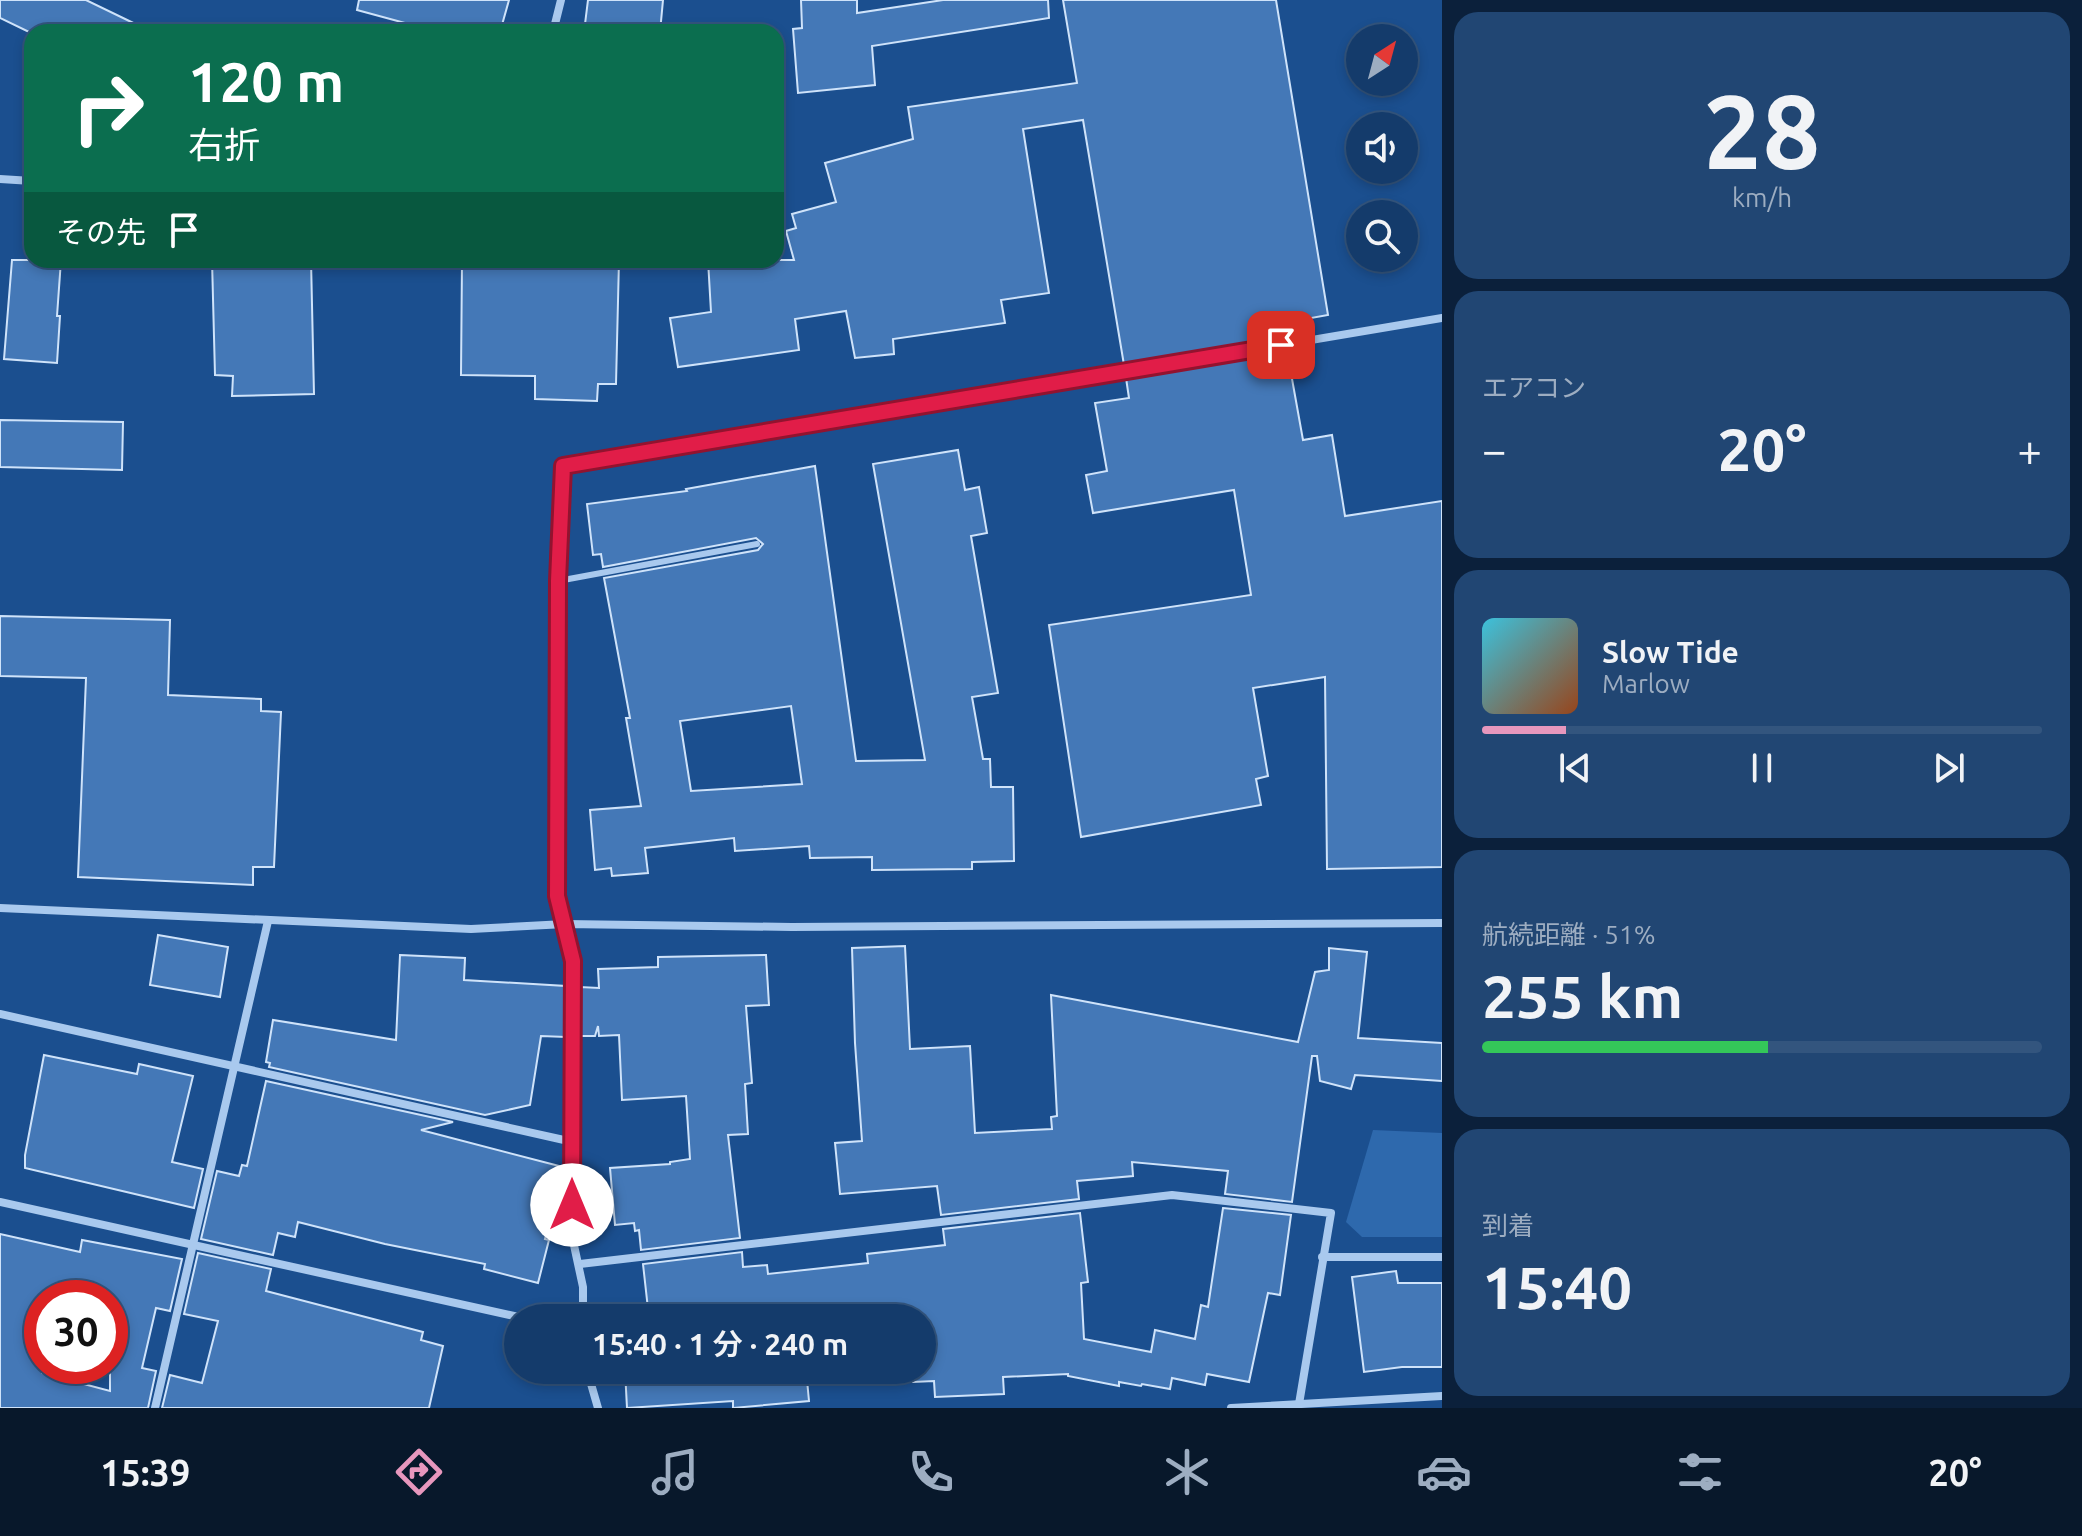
<!DOCTYPE html>
<html lang="ja">
<meta charset="utf-8">
<style>
:root{--surface:#143b6b;--page:#214673;--text:#f1f3f6;--muted:#9dadc1;--line:#33557e;--accent:#e797bd}
body{margin:0;font-family:Ubuntu,"Noto Sans JP",sans-serif;background:var(--page);color:var(--text);height:100vh;display:flex;flex-direction:column;font-size:30px;white-space:nowrap}
*{box-sizing:border-box;margin:0}
p{font-size:26px;color:var(--muted)}
.icon{flex:none;width:44px;height:44px;fill:none;stroke:currentColor;stroke-width:2;stroke-linecap:round;stroke-linejoin:round}
.map{position:relative;flex:1;overflow:hidden}
.details{display:flex;flex-direction:column;gap:12px;padding:12px;background:#0b203b;width:640px}
.details>*{flex:none}
.top-card{position:absolute;left:24px;top:24px;width:760px;height:244px;border-radius:24px;box-shadow:0 4px 12px #0003,0 0 0 2px var(--line);background:#0b6e4f;color:#fff;overflow:hidden}
.needle{width:52px;rotate:36deg}
.fabs{position:absolute;left:1346px;top:24px;display:grid;gap:16px}
.fabs a{display:grid;place-items:center;width:72px;height:72px;border-radius:50%;background:var(--surface);box-shadow:0 4px 12px #0003,0 0 0 2px var(--line);font-size:40px}
.speed{position:absolute;left:24px;top:1280px;display:flex;gap:16px;font-size:40px;font-weight:700;text-align:center}
.speed>*{display:grid;place-content:center;width:104px;height:104px;border-radius:50%;background:var(--surface);box-shadow:0 4px 12px #0003,0 0 0 2px var(--line);line-height:1}
.speed .limit{border:12px solid #d22;background:#fff;color:#111}
.pin{position:absolute;display:grid;place-items:center;width:68px;height:68px;color:#fff;margin:-34px;border-radius:16px;box-shadow:0 4px 12px #0006}
.me{position:absolute;width:88px;margin:-44px;rotate:0deg;stroke-linejoin:round;filter:drop-shadow(0 0 6px #0008)}
.turn{display:flex;align-items:center;gap:28px;height:168px;padding:0 32px;font-size:36px}
.turn .icon{width:104px;height:104px;stroke-width:2.5}
.turn b{display:block;font-size:56px;line-height:68px}
.then{display:flex;align-items:center;height:76px;padding:0 32px;background:#0003;gap:16px;font-size:30px}
.big{font-size:60px;font-weight:600;line-height:1.1}
.details .widget{flex:1;display:flex;flex-direction:column;justify-content:center;gap:12px;min-width:0;padding:0 28px;border-radius:24px;background:var(--page)}
.details .dial{align-items:center;gap:0}
.dial b{font-size:104px;line-height:1}
.song{display:flex;align-items:center;gap:24px}
.cover{width:96px;height:96px;border-radius:12px;background:linear-gradient(135deg,hsl(190 70% 55%),hsl(20 70% 35%))}
.played{height:8px;border-radius:4px;background:linear-gradient(90deg,var(--accent) 15%,var(--line) 15%)}
.keys{display:flex;justify-content:space-around;direction:ltr}
.heat{display:flex;justify-content:space-between;align-items:center;font-size:44px;direction:ltr}
.charge{height:12px;border-radius:6px;background:linear-gradient(90deg,#34c759 51%,var(--line) 0)}
.trip{position:absolute;left:504px;top:1304px;width:432px;height:80px;border-radius:40px;background:var(--surface);box-shadow:0 4px 12px #0003,0 0 0 2px var(--line);font-weight:600;line-height:80px;text-align:center}
.menu{display:flex;height:128px;justify-content:space-around;align-items:center;background:#08182b;color:var(--muted)}
.menu .icon{width:56px;height:56px}
.menu .active{color:var(--accent)}
.menu b{font-size:36px;color:var(--text)}
main{display:flex;flex:1;min-height:0}
.map>svg:first-child{display:block}
.green{fill:#2e69ad}
.building{fill:#4478b7;stroke:#cfe3fa;stroke-width:2;fill-rule:evenodd}
.lines{fill:none;stroke-linecap:round;stroke-linejoin:round}
.service{stroke:#a9c9ee;stroke-width:6}
.minor{stroke:#a9c9ee;stroke-width:8}
.route-casing{stroke:#92132f;stroke-width:20}
.route{stroke:#e11d48;stroke-width:14}
</style>
<main>
<div class="map">
<svg width="1442" height="1408" viewBox="0 0 1442 1408">
<rect width="100%" height="100%" fill="#1b4f8f"/>
<path class="green" d="M1373,1130L1442,1133V1237H1362L1346,1222Z"/>
<g class="building">
<path d="M0,0H86L152,32H29L0,18Z"/>
<path d="M359,0H509L500,32H438L357,10Z"/>
<path d="M588,0H663L660,32H584Z"/>
<path d="M801,0H857V13L943,0H1048L1049,18L872,46L875,85L798,93L793,29L802,28Z"/>
<path d="M1063,0H1276L1328,315L1283,323L1285,337L1124,365L1083,120L1023,129L1049,293L1001,300L1005,323L893,339L894,354L855,358L846,311L795,319L799,350L678,367L670,318L711,312L708,260H794L786,231L796,228L792,214L836,202L825,163L913,139L908,107L1077,83Z"/>
<path d="M12,260H61L57,316H60L57,363L4,359Z"/>
<path d="M212,260H311L314,394L232,396L233,376L215,375Z"/>
<path d="M462,260H619L616,384H598L597,401L535,399V376L461,375Z"/>
<path d="M1287,351L1303,440L1332,435L1345,516L1442,501V867L1327,869L1325,677L1253,688L1268,776L1256,779L1261,805L1081,837L1049,625L1251,595L1234,490L1093,513L1086,475L1107,471L1095,403L1129,398L1126,378Z"/>
<path d="M0,420L123,422L122,470L0,467Z"/>
<path d="M958,450L965,490L979,487L987,533L971,536L998,693L972,697L983,759H990L991,787H1013L1014,861L972,862V869L872,870V857L810,858L809,846L735,851L734,838L645,848L648,873L612,876L611,868L595,870L590,810L641,806L626,718H630L604,578L758,550L763,544L756,538L603,567L601,554L593,555L587,504L687,491L686,489L815,466L856,761L925,760L873,464ZM791,706L802,784L691,791L680,721Z"/>
<path d="M0,616L170,620L168,695L261,699V711L281,712L274,867H253V885L78,877L86,678L0,676Z"/>
<path d="M158,935L228,947L220,997L150,985Z"/>
<path d="M905,946L910,1049L970,1046L975,1133L1052,1129L1051,1117L1057,1116L1051,995L1298,1042L1315,972L1329,970V948L1367,952L1358,1038L1442,1043V1081L1355,1075L1351,1089L1320,1081L1317,1056H1312L1292,1202L1225,1194L1228,1171L1132,1162L1133,1176L1077,1181L1079,1199L941,1215L937,1186L840,1194L835,1143L862,1141L855,1043L852,948Z"/>
<path d="M400,955L465,958L464,980L566,986V1037L541,1036L530,1105L485,1115L269,1067L270,1063L266,1062L273,1020L396,1040Z"/>
<path d="M766,955L769,1005L746,1006L752,1083L745,1084L748,1134L728,1135L740,1238L641,1250L639,1230L635,1231L634,1223L615,1225L610,1168L670,1164V1162L690,1159L686,1096L622,1100L619,1035L599,1036L598,1026L595,1036H580V987L599,988L598,969L658,967V957Z"/>
<path d="M44,1055L137,1074L139,1064L193,1076L172,1162L203,1169L194,1208L25,1168V1155Z"/>
<path d="M266,1081L453,1122L421,1130L563,1167L545,1239L549,1240L538,1283L484,1269L485,1264L385,1244L298,1222L295,1237L278,1233L273,1255L201,1239L217,1171L239,1176L242,1165L247,1166Z"/>
<path d="M1223,1208L1291,1215L1280,1295L1268,1293L1249,1382L1207,1374L1205,1385L1172,1378L1170,1389L1142,1384L1141,1386L1119,1382V1386L1068,1376V1374L1003,1377L1004,1394L935,1397L934,1381L913,1382V1375L807,1380L809,1401L733,1408V1401L627,1408L625,1370H922V1318H649L643,1264L742,1252L743,1267L767,1265L768,1274L868,1263L867,1254L945,1245L943,1229L1080,1213L1088,1282L1081,1283L1084,1339L1151,1352L1155,1330L1195,1339L1201,1305L1208,1307Z"/>
<path d="M0,1234L80,1252L82,1240L182,1259L170,1311L156,1308L142,1368L156,1371L148,1408H0ZM42,1298H110V1391L42,1373Z"/>
<path d="M198,1253L271,1269L266,1291L423,1332L421,1340L443,1346L429,1408H162L170,1375L202,1383L218,1321L184,1314Z"/>
<path d="M1396,1271L1398,1283H1442V1367H1402L1364,1372L1352,1277Z"/>
</g>
<g class="lines">
<path class="service" d="M558,581L757,544"/>
<g class="minor">
<path d="M553,32L561,0"/>
<path d="M0,179L32,181"/>
<path d="M0,908L471,929L565,924L792,927L1442,923"/>
<path d="M0,1014L573,1142"/>
<path d="M0,1202L523,1318"/>
<path d="M1322,1257H1442"/>
<path d="M580,1264L1172,1195L1331,1213L1299,1404"/>
<path d="M583,1318V1287L572,1236L573,961L557,896L558,581L563,466L1442,318"/>
<path d="M587,1370L598,1408"/>
<path d="M155,1408L268,921"/>
<path d="M1231,1408L1442,1396"/>
</g>
</g>
<g class="lines">
<defs>
<path id="route" d="M572,1205L573,961L557,896L558,581L563,466L1281,345"/>
</defs>
<use href="#route" class="route-casing"/>
<use href="#route" class="route"/>
</g>
</svg>
<div class="fabs">
<a><svg class="needle" viewBox="-14 -14 28 28"><path d="M0-13l5 13h-10z" fill="#e53935"/><path d="M0 13l5-13h-10z" fill="#9dadc1"/></svg></a>
<a><svg class="icon" aria-label="sound" viewBox="0 0 24 24"><path d="M4 9h4l5-4v14l-5-4H4zM17 9q2 3 0 6"/></svg></a>
<a><svg class="icon" aria-label="search" viewBox="0 0 24 24"><circle cx="10" cy="10" r="6"/><path d="M15 15l6 6"/></svg></a>
</div>
<div class="speed"><div class="limit">30</div></div>
<div class="pin" style="left:1281px;top:345px;background:#d93025"><svg class="icon" aria-label="arrive" viewBox="0 0 24 24"><path d="M6 21V4h12l-3 4 3 4H6"/></svg></div>
<svg class="me" style="left:572px;top:1205px" viewBox="-20 -20 40 40"><circle r="19" fill="#fff"/><path d="M0-13L10 11 0 6-10 11z" fill="#e11d48"/></svg>
<div class="trip">15:40 · 1 分 · 240 m</div>
<div class="top-card">
<div class="turn"><svg class="icon" aria-label="right" viewBox="0 0 24 24"><path d="M7 20v-9h11M14 6l5 5-5 5"/></svg><div><b>120 m</b>右折</div></div>
<div class="then">その先<svg class="icon" aria-label="arrive" viewBox="0 0 24 24"><path d="M6 21V4h12l-3 4 3 4H6"/></svg></div>
</div>
</div>
<section class="details">
<div class="widget dial"><b>28</b><p>km/h</p></div>
<div class="widget"><p>エアコン</p>
<div class="heat"><a>−</a><b class="big">20°</b><a>+</a></div>
</div>
<div class="widget">
<div class="song"><i class="cover"></i><div><b>Slow Tide</b><p>Marlow</p></div></div>
<div class="played"></div>
<div class="keys"><svg class="icon" aria-label="previous" viewBox="0 0 24 24"><path d="M18 5L8 12l10 7zM5 5v14"/></svg><svg class="icon" aria-label="pause" viewBox="0 0 24 24"><path d="M8 5v14M16 5v14"/></svg><svg class="icon" aria-label="next" viewBox="0 0 24 24"><path d="M6 5l10 7-10 7zM19 5v14"/></svg></div>
</div>
<div class="widget"><p>航続距離 · 51%</p><b class="big">255 km</b><div class="charge"></div></div>
<div class="widget"><p>到着</p><b class="big">15:40</b></div>
</section>
</main>
<nav class="menu">
<b>15:39</b>
<svg class="icon active" aria-label="directions" viewBox="0 0 24 24"><path d="M12 3l9 9-9 9-9-9zM9 14v-3h6M13 9l2 2-2 2"/></svg>
<svg class="icon" aria-label="music" viewBox="0 0 24 24"><path d="M9 18V5l10-2v13"/><circle cx="6" cy="18" r="3"/><circle cx="16" cy="16" r="3"/></svg>
<svg class="icon" aria-label="phone" viewBox="0 0 24 24"><path d="M5 4h4l2 5-3 2q2 4 5 5l2-3 5 2v4C11 20 4 13 5 4z"/></svg>
<svg class="icon" aria-label="climate" viewBox="0 0 24 24"><path d="M12 3v18M4 7l16 10M4 17L20 7"/></svg>
<svg class="icon" aria-label="car" viewBox="0 0 24 24"><path d="M5 17H2v-5l4-1 3-4h7l3 4 3 1v5h-3M9 17h6M6 11h13"/><circle cx="7" cy="17" r="2"/><circle cx="17" cy="17" r="2"/></svg>
<svg class="icon" aria-label="filters" viewBox="0 0 24 24"><path d="M4 7h16M4 17h16"/><circle cx="9" cy="7" r="2"/><circle cx="15" cy="17" r="2"/></svg>
<b>20°</b>
</nav>
